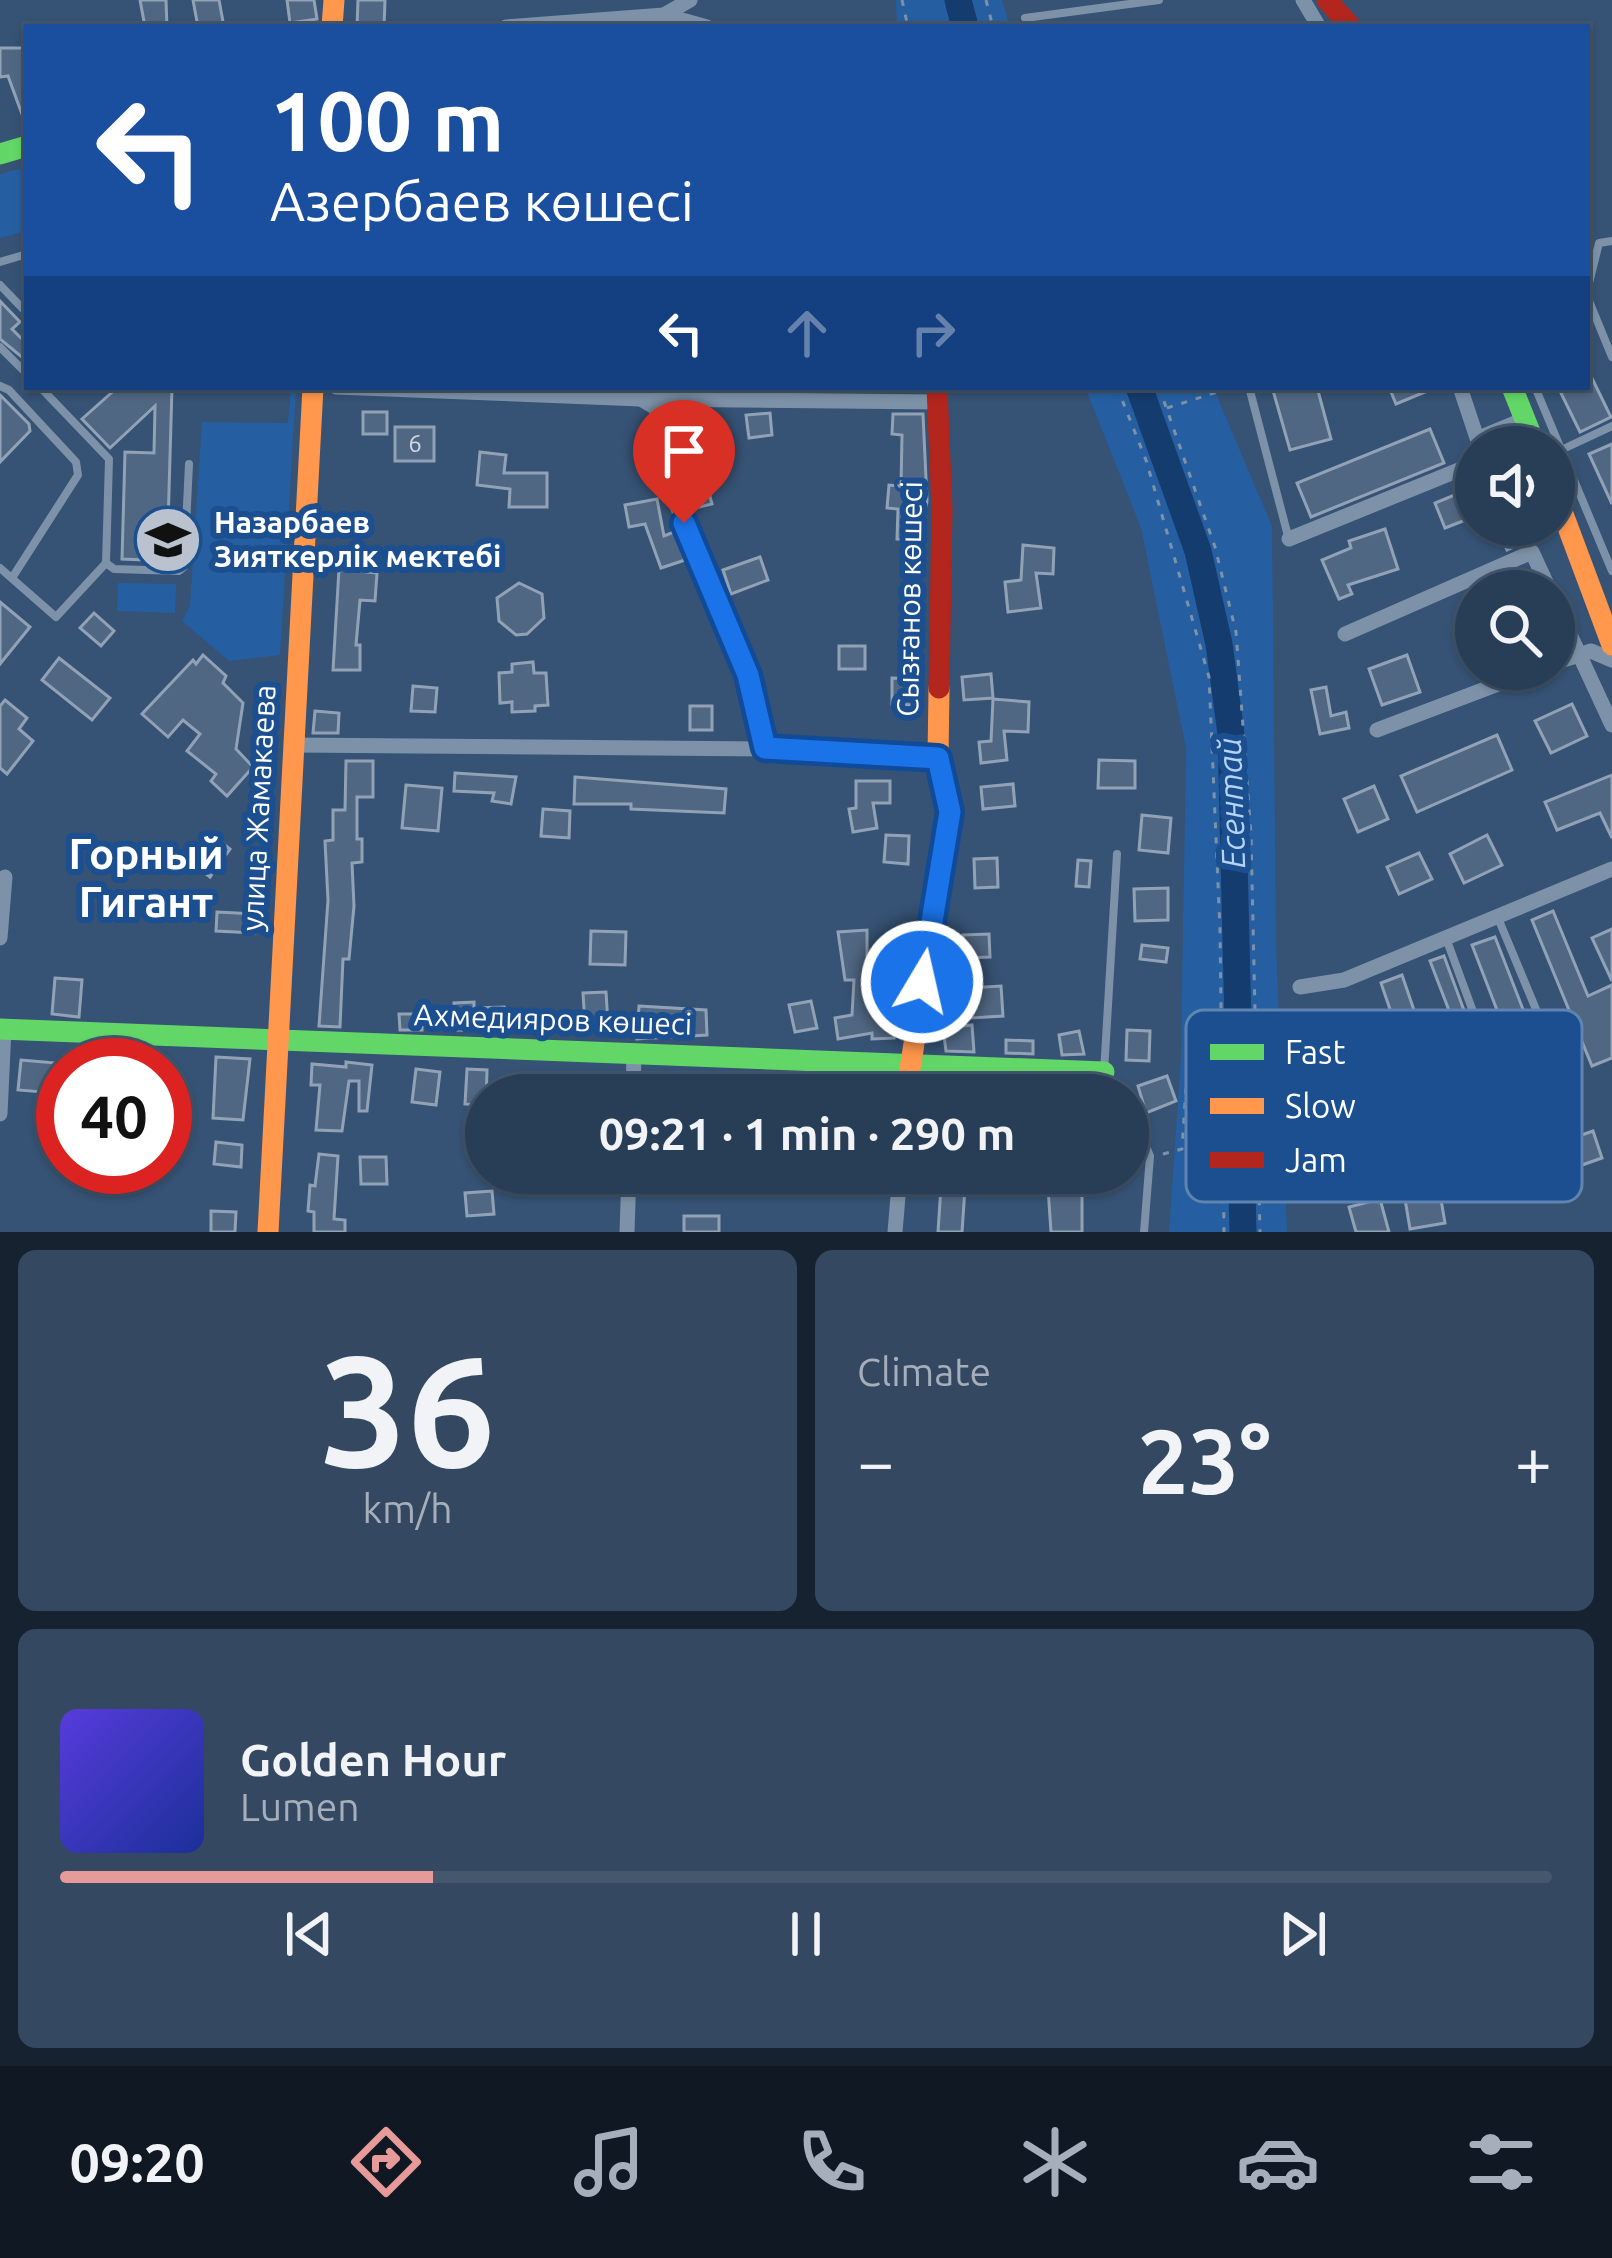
<!DOCTYPE html>
<meta charset="utf-8">
<style>
:root{--surface:#283e57;--page:#344961;--text:#f1f3f6;--muted:#a5aeba;--line:#44576d;--accent:#e69b98}
body{margin:0;font-family:Ubuntu,sans-serif;background:var(--page);color:var(--text);height:100vh;display:flex;flex-direction:column;font-size:45px;white-space:nowrap}
*{box-sizing:border-box;margin:0}
p{font-size:39px;color:var(--muted)}
.icon{flex:none;width:66px;height:66px;fill:none;stroke:currentColor;stroke-width:2;stroke-linecap:round;stroke-linejoin:round}
.map{position:relative;height:1232px;overflow:hidden}
.sheet{display:flex;flex-direction:column;gap:18px;padding:18px;background:#162230;flex:1}
.sheet>*{flex:none}
.banner{position:absolute;left:24px;top:24px;width:1566px;height:366px;border-radius:0px;box-shadow:0 3px 9px #0004,0 0 0 3px var(--line);background:#1a4fa0;color:#fff;overflow:hidden}
.controls{position:absolute;left:1455px;top:426px;display:grid;gap:24px}
.controls a{display:grid;place-items:center;width:120px;height:120px;border-radius:50%;background:var(--surface);box-shadow:0 3px 9px #0004,0 0 0 3px var(--line);font-size:60px}
.speed{position:absolute;left:36px;top:1038px;display:flex;gap:24px;font-size:60px;font-weight:700;text-align:center}
.speed>*{display:grid;place-content:center;width:156px;height:156px;border-radius:50%;background:var(--surface);box-shadow:0 3px 9px #0004,0 0 0 3px var(--line);line-height:1}
.speed .limit{border:18px solid #d22;background:#fff;color:#111}
.pin{position:absolute;display:grid;place-items:center;width:102px;height:102px;color:#fff;margin:-123px -51px;border-radius:50% 50% 50% 0;rotate:-45deg;box-shadow:0 0 12px #0007}
.pin .icon{rotate:45deg}
.me{position:absolute;width:132px;margin:-66px;rotate:9deg;stroke-linejoin:round;filter:drop-shadow(0 0 9px #0008)}
.turn{display:flex;align-items:center;gap:42px;height:252px;padding:0 48px;font-size:54px}
.turn .icon{width:156px;height:156px;stroke-width:2.5}
.turn b{display:block;font-size:84px;line-height:102px}
.lanes{display:flex;align-items:center;height:114px;padding:0 48px;background:#0003;justify-content:center;gap:60px;direction:ltr}
.lanes .off{opacity:.35}
.big{font-size:90px;font-weight:700;line-height:1.1}
.sheet .widget{flex:1;display:flex;flex-direction:column;justify-content:center;gap:18px;min-width:0;padding:0 42px;border-radius:18px;background:var(--page)}
.sheet .dial{align-items:center;gap:0}
.dial b{font-size:156px;line-height:1}
.song{display:flex;align-items:center;gap:36px}
.cover{width:144px;height:144px;border-radius:18px;background:linear-gradient(135deg,hsl(250 70% 55%),hsl(230 70% 35%))}
.played{height:12px;border-radius:6px;background:linear-gradient(90deg,var(--accent) 25%,var(--line) 25%)}
.keys{display:flex;justify-content:space-around;direction:ltr}
.heat{display:flex;justify-content:space-between;align-items:center;font-size:66px;direction:ltr}
.sheet .tiles{flex:1;display:grid;gap:18px;grid-template-columns:1fr 1fr}
.widget:last-child{grid-column:span 2}
.trip{position:absolute;left:465px;top:1074px;width:684px;height:120px;border-radius:60px;background:var(--surface);box-shadow:0 3px 9px #0004,0 0 0 3px var(--line);font-weight:700;line-height:120px;text-align:center}
.tab-bar{display:flex;height:192px;justify-content:space-around;align-items:center;background:#101923;color:var(--muted)}
.tab-bar .icon{width:84px;height:84px}
.tab-bar .current{color:var(--accent)}
.tab-bar b{font-size:54px;color:var(--text)}
.map>svg:first-child{display:block}
.green{fill:#265fa1}
.lines{fill:none;stroke-linecap:round;stroke-linejoin:round}
.river{stroke:#153c6e;stroke-width:27}
.building{fill:#506783;stroke:#92a2b6;stroke-width:3}
.path{stroke:#7d92a8;stroke-width:3;stroke-dasharray:6 9;stroke-linecap:butt}
.lane{stroke:#7d92a8;stroke-width:8}
.street{stroke:#7d92a8;stroke-width:15}
.fast{stroke:#63d668;stroke-width:21}
.slow{stroke:#ff974d;stroke-width:21}
.jam{stroke:#b3261e;stroke-width:21}
.route-casing{stroke:#114b97;stroke-width:30}
.route{stroke:#1a73e8;stroke-width:21}
.labels{text-anchor:middle;stroke-width:12;stroke-linejoin:round;paint-order:stroke}
.number-label{font-size:24px;fill:#d3d9e0}
.poi-label{font-size:30px;font-weight:bold;fill:#fff;stroke:#1b4f8f;text-anchor:start}
.street-label{font-size:30px;fill:#fff;stroke:#1b4f8f}
.water-label{font-size:33px;font-style:italic;fill:#b5d3f5;stroke:#1b4f8f}
.district-label{font-size:42px;font-weight:bold;fill:#fff;stroke:#1b4f8f}
.key{fill:#1b4f8f;stroke:#5f84b1;stroke-width:3}
.key-label{font-size:33px;fill:#fff}
</style>
<div class="map">
<svg width="1612" height="1232" viewBox="0 0 1612 1232">
<rect width="100%" height="100%" fill="#365274"/>
<g class="green">
<path d="M896,0H1002L1010,27H897Z"/>
<path d="M27,167V231L0,238V174Z"/>
<path d="M1085,387H1213L1272,526L1276,941L1287,1232H1169L1181,1057L1186,748L1141,528Z"/>
<path d="M291,389H296L280,655L229,661L182,621L190,606L202,422L288,423Z"/>
<path d="M118,583L176,584L175,613L117,611Z"/>
</g>
<g class="lines">
<g class="river">
<path d="M958,0L965,27"/>
<path d="M1139,387L1198,551L1219,644L1231,734L1243,1232"/>
</g>
</g>
<g class="building">
<path d="M140,0H166L167,27H145Z"/>
<path d="M193,0H219L224,27H198Z"/>
<path d="M287,0H314L317,19L290,23Z"/>
<path d="M358,0H385L384,27H357Z"/>
<path d="M0,48H26L27,128L8,76L0,77Z"/>
<path d="M0,301L20,322L12,329L27,344V354L23,358L0,339Z"/>
<path d="M1587,368L1611,417L1580,432L1558,387H1587Z"/>
<path d="M118,387H172L167,561L122,559L125,452L154,453L155,406L110,448L82,419Z"/>
<path d="M1272,387H1317L1331,439L1290,450Z"/>
<path d="M1389,387H1437L1396,404Z"/>
<path d="M0,395L29,424L30,431L0,462Z"/>
<rect x="363" y="412" width="24" height="22"/>
<path d="M770,413L772,435L749,438L746,415Z"/>
<path d="M893,414H923L927,500L926,511H922L920,540L897,539L898,509L887,508L889,485L901,486L902,435L892,434Z"/>
<path d="M689,423L695,454L676,458L671,426Z"/>
<rect x="395" y="427" width="39" height="34"/>
<path d="M1430,429L1444,463L1311,517L1297,483Z"/>
<path d="M1612,444V504L1589,454Z"/>
<path d="M480,452L506,455L504,473H547V507H509L510,489L477,485Z"/>
<path d="M706,482L712,504L691,509L682,488Z"/>
<path d="M1476,486V516L1445,528L1435,503Z"/>
<path d="M657,499L664,536L674,532L685,560L661,568L645,524L629,527L625,505Z"/>
<path d="M1495,525H1511L1520,544L1507,550Z"/>
<path d="M1385,529L1398,569L1348,585L1352,594L1339,599L1322,560L1351,548L1349,541Z"/>
<path d="M1023,545L1054,548L1053,574L1036,573L1041,608L1008,612L1005,582L1021,580Z"/>
<path d="M760,557L768,580L731,594L723,570Z"/>
<path d="M339,569L377,573L375,601L360,600L356,645H360V670H333Z"/>
<path d="M519,583L542,594L544,618L527,634L516,635L499,621L497,598Z"/>
<path d="M922,585L923,611L902,612L901,586Z"/>
<path d="M0,602L30,627L0,664Z"/>
<path d="M94,613L114,631L101,646L80,628Z"/>
<rect x="839" y="646" width="26" height="23"/>
<path d="M203,655L226,676L223,683L243,703L236,749L253,767L227,796L211,781L216,774L187,751L200,734L183,720L168,737L142,714L193,660L196,664Z"/>
<path d="M1407,655L1420,692L1382,705L1369,669Z"/>
<path d="M59,658L110,698L92,720L42,680Z"/>
<path d="M533,662L534,673H546L548,705L535,706V711L512,712V702L500,703L499,673L512,672V664Z"/>
<path d="M991,674L993,698L964,700L962,677Z"/>
<path d="M892,678L914,679L913,705L892,704Z"/>
<path d="M413,686L437,688L435,712L411,711Z"/>
<path d="M1326,687L1331,716L1346,712L1349,728L1320,734L1311,690Z"/>
<path d="M993,699L1029,702L1028,732L1004,731L1007,760L981,763L979,742L991,741Z"/>
<path d="M5,700L27,718L19,729L33,741L7,774L0,768V706Z"/>
<path d="M1572,704L1587,736L1551,753L1535,721Z"/>
<rect x="690" y="706" width="22" height="24"/>
<path d="M315,711L339,713L338,733H313Z"/>
<path d="M1497,735L1512,770L1417,812L1401,776Z"/>
<path d="M1099,760L1135,761V788H1098Z"/>
<path d="M346,761H373V797H357V839H362V862L352,863L354,906L349,959H343L340,1027L319,1026L328,900L325,841L333,840V810H345Z"/>
<path d="M455,773L516,777L511,804L492,801L494,793L454,791Z"/>
<path d="M1612,775V838L1600,813L1557,830L1545,802Z"/>
<path d="M575,777L726,789L724,813L631,809V804H574Z"/>
<path d="M856,781H890V803H873L877,828L853,832L849,809L856,808Z"/>
<path d="M1013,784L1015,806L983,809L981,787Z"/>
<path d="M406,785L442,788L438,831L402,828Z"/>
<path d="M1374,786L1388,819L1358,832L1344,799Z"/>
<path d="M543,809L570,811L569,838L541,836Z"/>
<path d="M1142,815L1171,818L1168,853L1139,850Z"/>
<path d="M212,835L230,849L210,877L191,862Z"/>
<path d="M886,835L909,836L908,864L884,862Z"/>
<path d="M1487,835L1502,865L1464,883L1450,854Z"/>
<path d="M1419,853L1432,879L1399,894L1387,867Z"/>
<path d="M997,858L998,887L975,888L974,859Z"/>
<path d="M1078,860L1091,861L1089,887L1076,886Z"/>
<path d="M1168,888V920L1135,921L1134,889Z"/>
<path d="M1553,911L1588,996L1612,985V1058L1592,1066L1532,920Z"/>
<path d="M217,912L256,914L255,933L216,931Z"/>
<path d="M1612,929V981L1592,938Z"/>
<path d="M867,930V995L883,996L882,1018L892,1017L894,1038L872,1039V1033L838,1039L835,1018L852,1015L854,980H845L838,932Z"/>
<path d="M591,931L626,932L625,965L590,964Z"/>
<path d="M989,934L990,957L965,958L963,935Z"/>
<path d="M1495,937L1550,1079L1527,1088L1472,945Z"/>
<path d="M1142,945L1168,948L1166,962L1140,959Z"/>
<path d="M1444,956L1497,1100L1485,1104L1430,961Z"/>
<path d="M1402,975L1427,1048L1448,1104L1426,1109L1411,1071L1381,983Z"/>
<path d="M55,978L82,980L79,1017L52,1014Z"/>
<path d="M1001,986L1003,1016L971,1018L970,988Z"/>
<path d="M606,992L608,1023L585,1025L583,993Z"/>
<path d="M811,1001L817,1028L795,1032L789,1005Z"/>
<path d="M474,1002V1008L504,1007L505,1031L455,1030L454,1003Z"/>
<path d="M639,1006L706,1010L707,1035L637,1039Z"/>
<path d="M399,1014H422V1030H400Z"/>
<path d="M972,1025L974,1052L946,1051L943,1028Z"/>
<path d="M1127,1030L1150,1031L1149,1061L1126,1060Z"/>
<path d="M1079,1031L1084,1054L1062,1055L1059,1035Z"/>
<path d="M1006,1040L1033,1041V1054L1006,1053Z"/>
<path d="M216,1057L250,1059L243,1120L213,1118Z"/>
<path d="M21,1060L56,1063L54,1093L18,1090Z"/>
<path d="M346,1062L372,1065L367,1111H359V1081H349L342,1131L316,1130L320,1085H311L312,1064L346,1067Z"/>
<path d="M416,1069L440,1072L436,1105L412,1102Z"/>
<path d="M467,1069L487,1070L486,1106L465,1104Z"/>
<path d="M696,1075L720,1076L719,1095H694Z"/>
<path d="M1167,1076L1176,1101L1146,1113L1138,1086Z"/>
<path d="M1593,1131L1602,1158L1568,1170L1559,1143Z"/>
<path d="M216,1142L242,1145L241,1167L214,1164Z"/>
<path d="M319,1154L338,1156L334,1219L345,1220V1232H314V1212L308,1211L310,1185L315,1186Z"/>
<path d="M360,1157H386L387,1184H361Z"/>
<path d="M1047,1173H1082V1232H1051Z"/>
<path d="M941,1186L965,1188L962,1232H938Z"/>
<path d="M492,1191L494,1214L467,1216L465,1193Z"/>
<path d="M1440,1194L1445,1223L1410,1229L1405,1199Z"/>
<path d="M1380,1199L1389,1232H1356L1349,1207Z"/>
<path d="M211,1211L236,1212L235,1232H211Z"/>
<rect x="684" y="1216" width="35" height="16"/>
</g>
<g class="lines">
<g class="path">
<path d="M902,0L908,27"/>
<path d="M986,0L993,27"/>
<path d="M1587,219L1596,229"/>
<path d="M1117,387L1146,460L1209,677L1220,930L1224,1232"/>
<path d="M1159,387L1215,547L1236,632L1251,835L1260,1232"/>
<path d="M1167,408L1233,387"/>
<path d="M1163,1154L1182,1149L1186,1088L1208,1086L1206,1062L1219,1061"/>
</g>
<g class="lane">
<path d="M1025,18L1159,0"/>
<path d="M0,262L27,254"/>
<path d="M0,285L27,313"/>
<path d="M1587,291L1599,243L1612,241"/>
<path d="M1587,296L1612,357"/>
<path d="M0,347L27,374"/>
<path d="M0,386L9,390L76,462L78,475L12,578"/>
<path d="M40,387L109,459L106,563L114,569L179,571L184,567L189,464"/>
<path d="M1249,387L1288,536"/>
<path d="M1535,387L1612,571"/>
<path d="M1561,450L1612,426"/>
<path d="M0,568L56,617L106,563"/>
<path d="M1117,854L1104,1072L1123,1095"/>
<path d="M1446,938L1507,1104L1521,1110L1557,1097L1565,1079L1498,918"/>
<path d="M1128,1103L1150,1156L1144,1232"/>
</g>
<g class="street">
<path d="M1303,0L1319,27"/>
<path d="M664,15L690,0"/>
<path d="M506,27L664,15L707,27"/>
<path d="M336,387L641,399L940,402"/>
<path d="M635,387L641,399L656,408L668,485L748,675L765,749"/>
<path d="M1460,387L1480,447"/>
<path d="M1479,438L1525,419"/>
<path d="M1289,539L1476,463"/>
<path d="M1554,600L1612,725"/>
<path d="M1345,634L1532,552L1550,591"/>
<path d="M1554,663L1591,651L1612,660"/>
<path d="M1377,730L1538,669"/>
<path d="M292,745L765,749L938,757"/>
<path d="M0,938L5,877"/>
<path d="M1300,987L1344,980L1612,869"/>
<path d="M633,1095L634,1053"/>
<path d="M0,1114L4,1029"/>
<path d="M627,1232L629,1173"/>
<path d="M895,1232L900,1173"/>
</g>
<g class="fast">
<path d="M0,154L27,146"/>
<path d="M1512,387L1536,447"/>
<path d="M0,1029L1104,1072"/>
</g>
<g class="slow">
<path d="M332,27L334,0"/>
<path d="M1554,490L1612,645"/>
<path d="M906,1095L950,812L938,757L939,688"/>
<path d="M268,1232L313,387"/>
</g>
<g class="jam">
<path d="M1327,0L1351,27"/>
<path d="M937,387L942,510L939,688"/>
</g>
</g>
<g class="lines">
<defs>
<path id="route" d="M684,523L748,675L765,748L938,758L950,812L922,982"/>
</defs>
<use href="#route" class="route-casing"/>
<use href="#route" class="route"/>
</g>
<defs>
<symbol id="school-disc" viewBox="-11 -11 22 22"><circle r="9.5" fill="#b9c2ce" stroke="#1b4f8f"/><path d="M0-5L7-2L0 1L-7-2ZM-4 1L0 2.5L4 1V4Q0 6-4 4Z" fill="#111"/></symbol>
</defs>
<g fill-rule="evenodd">
<use href="#school-disc" x="130" y="502" width="76" height="76"/>
</g>
<g class="labels">
<g class="number-label">
<text x="415" y="452">6</text>
</g>
<g class="poi-label">
<text x="214" y="533">Назарбаев<tspan x="214" dy="34">Зияткерлік мектебі</tspan></text>
</g>
<g class="street-label">
<text transform="translate(910 599) rotate(-89)" y="10">Сызғанов көшесі</text>
<text transform="translate(259 808) rotate(-87)" y="10">улица Жамакаева</text>
<text transform="translate(553 1020) rotate(2)" y="10">Ахмедияров көшесі</text>
</g>
<g class="water-label">
<text transform="translate(1231 803) rotate(-92)" y="12">Есентай</text>
</g>
<g class="district-label">
<text x="146" y="869">Горный<tspan x="146" dy="48">Гигант</tspan></text>
</g>
</g>
<rect x="1186" y="1010" width="396" height="192" rx="18" class="key"/>
<rect x="1210" y="1044" width="54" height="16" fill="#63d668"/>
<rect x="1210" y="1098" width="54" height="16" fill="#ff974d"/>
<rect x="1210" y="1152" width="54" height="16" fill="#b3261e"/>
<g class="key-label">
<text x="1285" y="1064">Fast</text>
<text x="1285" y="1118">Slow</text>
<text x="1285" y="1172">Jam</text>
</g>
</svg>
<div class="controls">
<a><svg class="icon" aria-label="sound" viewBox="0 0 24 24"><path d="M4 9h4l5-4v14l-5-4H4zM17 9q2 3 0 6"/></svg></a>
<a><svg class="icon" aria-label="search" viewBox="0 0 24 24"><circle cx="10" cy="10" r="6"/><path d="M15 15l6 6"/></svg></a>
</div>
<div class="speed"><div class="limit">40</div></div>
<div class="pin" style="left:684px;top:523px;background:#d93025"><svg class="icon" aria-label="arrive" viewBox="0 0 24 24"><path d="M6 21V4h12l-3 4 3 4H6"/></svg></div>
<svg class="me" style="left:922px;top:982px" viewBox="-20 -20 40 40"><circle r="17" fill="#1a73e8" stroke="#fff" stroke-width="3"/><path d="M0-11L8 9 0 5-8 9z" fill="#fff"/></svg>
<div class="trip">09:21 · 1 min · 290 m</div>
<div class="banner">
<div class="turn"><svg class="icon" aria-label="left" viewBox="0 0 24 24"><path d="M17 20v-9H6M10 6l-5 5 5 5"/></svg><div><b>100 m</b>Азербаев көшесі</div></div>
<div class="lanes"><svg class="icon" aria-label="left" viewBox="0 0 24 24"><path d="M17 20v-9H6M10 6l-5 5 5 5"/></svg><svg class="icon off" aria-label="ahead" viewBox="0 0 24 24"><path d="M12 20V5M6 11l6-6 6 6"/></svg><svg class="icon off" aria-label="right" viewBox="0 0 24 24"><path d="M7 20v-9h11M14 6l5 5-5 5"/></svg></div>
</div>
</div>
<section class="sheet">
<div class="tiles">
<div class="widget dial"><b>36</b><p>km/h</p></div>
<div class="widget"><p>Climate</p>
<div class="heat"><a>−</a><b class="big">23°</b><a>+</a></div>
</div>
<div class="widget">
<div class="song"><i class="cover"></i><div><b>Golden Hour</b><p>Lumen</p></div></div>
<div class="played"></div>
<div class="keys"><svg class="icon" aria-label="previous" viewBox="0 0 24 24"><path d="M18 5L8 12l10 7zM5 5v14"/></svg><svg class="icon" aria-label="pause" viewBox="0 0 24 24"><path d="M8 5v14M16 5v14"/></svg><svg class="icon" aria-label="next" viewBox="0 0 24 24"><path d="M6 5l10 7-10 7zM19 5v14"/></svg></div>
</div>
</div>
</section>
<nav class="tab-bar">
<b>09:20</b>
<svg class="icon current" aria-label="directions" viewBox="0 0 24 24"><path d="M12 3l9 9-9 9-9-9zM9 14v-3h6M13 9l2 2-2 2"/></svg>
<svg class="icon" aria-label="music" viewBox="0 0 24 24"><path d="M9 18V5l10-2v13"/><circle cx="6" cy="18" r="3"/><circle cx="16" cy="16" r="3"/></svg>
<svg class="icon" aria-label="phone" viewBox="0 0 24 24"><path d="M5 4h4l2 5-3 2q2 4 5 5l2-3 5 2v4C11 20 4 13 5 4z"/></svg>
<svg class="icon" aria-label="climate" viewBox="0 0 24 24"><path d="M12 3v18M4 7l16 10M4 17L20 7"/></svg>
<svg class="icon" aria-label="car" viewBox="0 0 24 24"><path d="M5 17H2v-5l4-1 3-4h7l3 4 3 1v5h-3M9 17h6M6 11h13"/><circle cx="7" cy="17" r="2"/><circle cx="17" cy="17" r="2"/></svg>
<svg class="icon" aria-label="filters" viewBox="0 0 24 24"><path d="M4 7h16M4 17h16"/><circle cx="9" cy="7" r="2"/><circle cx="15" cy="17" r="2"/></svg>
</nav>
